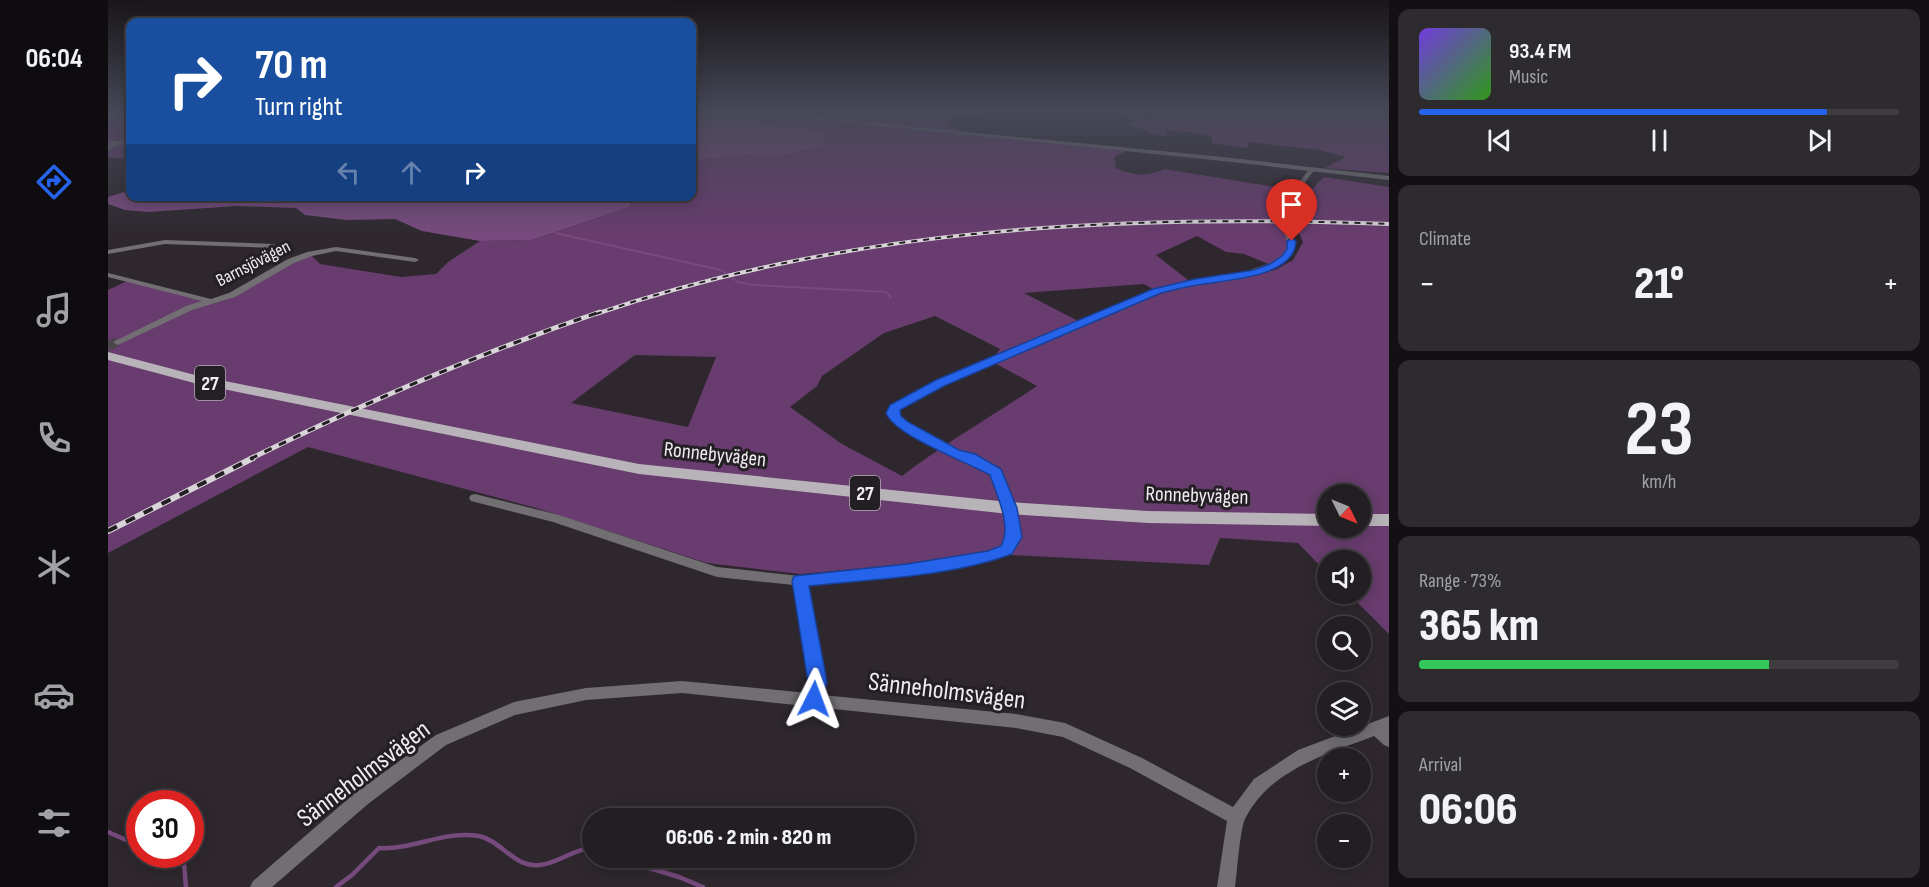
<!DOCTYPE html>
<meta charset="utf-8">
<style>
:root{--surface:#221e22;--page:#2e2b2f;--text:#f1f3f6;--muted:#a2a2a5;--line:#3f3c40;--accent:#2563eb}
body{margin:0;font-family:"Sofia Sans Condensed",sans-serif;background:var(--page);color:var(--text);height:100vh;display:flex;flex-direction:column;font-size:22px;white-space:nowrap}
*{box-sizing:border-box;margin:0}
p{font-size:20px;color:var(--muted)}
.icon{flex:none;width:33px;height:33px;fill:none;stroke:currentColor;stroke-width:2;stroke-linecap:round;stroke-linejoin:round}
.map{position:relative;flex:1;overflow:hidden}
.sheet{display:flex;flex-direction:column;gap:9px;padding:9px;background:#131013;width:540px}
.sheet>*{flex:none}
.top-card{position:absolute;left:18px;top:18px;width:570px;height:183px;border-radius:12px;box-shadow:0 3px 15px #0003,0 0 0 2px var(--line);background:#1a4fa0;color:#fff;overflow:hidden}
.needle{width:39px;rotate:133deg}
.controls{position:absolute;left:1209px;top:484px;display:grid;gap:12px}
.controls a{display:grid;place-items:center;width:54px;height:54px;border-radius:50%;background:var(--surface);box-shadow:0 3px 15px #0003,0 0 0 2px var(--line);font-size:30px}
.speed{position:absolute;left:18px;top:790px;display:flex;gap:12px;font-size:30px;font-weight:700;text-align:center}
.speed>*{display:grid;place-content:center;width:78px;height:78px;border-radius:50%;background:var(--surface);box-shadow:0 3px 15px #0003,0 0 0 2px var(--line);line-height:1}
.speed .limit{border:9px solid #d22;background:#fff;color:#111}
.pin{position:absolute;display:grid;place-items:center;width:51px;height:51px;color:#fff;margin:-62px -26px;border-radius:50% 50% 50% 0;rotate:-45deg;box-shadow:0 0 6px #0007}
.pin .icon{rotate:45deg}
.me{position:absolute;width:66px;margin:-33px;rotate:3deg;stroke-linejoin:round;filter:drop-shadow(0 0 4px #0008)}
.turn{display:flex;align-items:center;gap:21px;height:126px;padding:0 30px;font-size:27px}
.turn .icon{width:78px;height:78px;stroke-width:2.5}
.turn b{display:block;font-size:42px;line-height:51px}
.lanes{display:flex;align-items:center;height:57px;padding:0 30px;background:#0003;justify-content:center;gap:30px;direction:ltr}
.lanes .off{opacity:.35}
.big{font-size:45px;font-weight:800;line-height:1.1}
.sheet .widget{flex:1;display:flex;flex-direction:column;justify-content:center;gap:9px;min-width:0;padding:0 21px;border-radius:12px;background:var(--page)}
.sheet .dial{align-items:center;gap:0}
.dial b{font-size:78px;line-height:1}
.song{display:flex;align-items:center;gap:18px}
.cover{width:72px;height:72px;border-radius:9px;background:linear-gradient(135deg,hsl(260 70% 55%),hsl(110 70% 35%))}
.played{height:6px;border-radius:3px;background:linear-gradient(90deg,var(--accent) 85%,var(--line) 85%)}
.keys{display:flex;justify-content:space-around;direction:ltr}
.heat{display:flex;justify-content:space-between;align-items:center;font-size:33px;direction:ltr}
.charge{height:9px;border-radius:4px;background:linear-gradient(90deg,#34c759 73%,var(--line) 0)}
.trip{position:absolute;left:474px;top:808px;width:333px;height:60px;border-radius:30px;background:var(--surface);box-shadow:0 3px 15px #0003,0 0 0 2px var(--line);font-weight:800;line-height:60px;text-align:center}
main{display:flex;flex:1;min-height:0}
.dock{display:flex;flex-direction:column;width:108px;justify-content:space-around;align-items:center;background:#0e0c0e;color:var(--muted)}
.dock .icon{width:42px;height:42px}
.dock .on{color:var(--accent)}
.dock b{font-size:27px;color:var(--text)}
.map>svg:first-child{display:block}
.forest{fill:#683c6e;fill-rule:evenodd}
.water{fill:#774a7d}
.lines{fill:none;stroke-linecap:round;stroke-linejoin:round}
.stream-far1{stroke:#774a7d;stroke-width:2}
.stream{stroke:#774a7d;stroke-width:4.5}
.minor-tunnel{stroke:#4b454b;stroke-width:10;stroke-dasharray:10 4.5;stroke-linecap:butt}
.minor{fill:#716f72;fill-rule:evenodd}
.tertiary{fill:#716f72;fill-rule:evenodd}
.primary{fill:#b8b3b9;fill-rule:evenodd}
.rail-far2-casing{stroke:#d8d4d8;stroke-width:4}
.rail-far1-casing{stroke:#d8d4d8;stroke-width:5}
.rail-casing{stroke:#d8d4d8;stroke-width:6}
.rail-far2{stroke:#241f24;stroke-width:2;stroke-dasharray:6;stroke-linecap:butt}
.rail-far1{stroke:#241f24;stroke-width:3;stroke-dasharray:8;stroke-linecap:butt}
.rail{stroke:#241f24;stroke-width:4;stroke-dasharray:10;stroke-linecap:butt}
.route{fill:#2563eb;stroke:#184099;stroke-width:1.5}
.labels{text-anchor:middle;stroke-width:6;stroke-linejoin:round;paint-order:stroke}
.far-street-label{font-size:18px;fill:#f0ecf0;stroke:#241f24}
.shield{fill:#241f24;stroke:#b3aeb3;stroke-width:1.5}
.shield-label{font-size:20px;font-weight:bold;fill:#f0ecf0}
.street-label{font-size:21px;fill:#f0ecf0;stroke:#241f24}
.near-street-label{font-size:26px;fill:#f0ecf0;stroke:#241f24}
</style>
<main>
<nav class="dock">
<b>06:04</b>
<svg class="icon on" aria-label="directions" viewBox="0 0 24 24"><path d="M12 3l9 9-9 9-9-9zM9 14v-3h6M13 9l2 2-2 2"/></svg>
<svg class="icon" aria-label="music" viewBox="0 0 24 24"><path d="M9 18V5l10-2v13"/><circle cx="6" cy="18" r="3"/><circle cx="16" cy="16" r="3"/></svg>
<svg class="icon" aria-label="phone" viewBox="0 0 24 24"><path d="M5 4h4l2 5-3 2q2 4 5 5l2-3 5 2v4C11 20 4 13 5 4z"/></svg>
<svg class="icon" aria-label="climate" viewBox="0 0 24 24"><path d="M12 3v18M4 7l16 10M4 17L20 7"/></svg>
<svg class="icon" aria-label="car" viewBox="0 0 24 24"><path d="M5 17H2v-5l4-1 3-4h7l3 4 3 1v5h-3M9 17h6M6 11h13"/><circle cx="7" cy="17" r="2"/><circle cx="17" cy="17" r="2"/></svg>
<svg class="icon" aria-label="filters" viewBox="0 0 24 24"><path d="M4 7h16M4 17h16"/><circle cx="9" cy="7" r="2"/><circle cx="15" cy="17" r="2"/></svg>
</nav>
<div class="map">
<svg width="1281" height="887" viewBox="0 0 1281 887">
<rect width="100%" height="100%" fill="#2e282e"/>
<g class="forest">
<path d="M0,112H22V159L0,157Z"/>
<path d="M596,112H872L873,117L843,116L839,123L857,133L1021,150L1006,157L1008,168C1026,176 1038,177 1056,169L1186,190L1174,209L1183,249L1165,266L1136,254L1118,252L1089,236L1048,255L1080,280L1095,284L1167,270L1185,260L1195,242L1187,225L1189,200L1200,193L1216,177L1281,187V634L1241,594H1252V561H1220L1219,573L1190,543L1112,538L1101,565L902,555L692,574L599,563L428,508L200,447L0,553V290L21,280L102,301L114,298L202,254L212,264L293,277L328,274L340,262L372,241L424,240L522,207L524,201L520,197L584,196V161L627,155L673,156L718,144L691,125L660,124ZM1036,284L1048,291L974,323L916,293ZM827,316L892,349L883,361L929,386C884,416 837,443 794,476L734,444L682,407L709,386L714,376L776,333ZM527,355L608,357L580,427L463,403ZM1220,495H1252V528H1220Z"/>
<path d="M1016,112L1042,116L1049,112H1269L1281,117V173L1217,168L1238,157L1212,150L1142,142L1139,148L1104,143V137L1096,134L1058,130L1059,136L1048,135L1020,124L1029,120L1009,116Z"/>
</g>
<g class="water">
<path d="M584,112L610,114L660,124L691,125L714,133L718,145L673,156L627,155L584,161Z"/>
<path d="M22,190V196H520L524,201L522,207L424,240L372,241L314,231L287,219L239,220L197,215L188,208L129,206L40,212L17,210L0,204V197Z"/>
</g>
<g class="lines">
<path class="stream-far1" d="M447,233L613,270L630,282L645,285L778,292L783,297"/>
<g class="stream">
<path d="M0,832L32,846"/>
<path d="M53,855L76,864L78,887"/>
<path d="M508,858L571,877L595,887"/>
<path d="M228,887L244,875L271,848C305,850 337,830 371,836C394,841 406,868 432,865C451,863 465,849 484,848"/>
</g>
<path class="minor-tunnel" d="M0,346L9,342"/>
<g class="minor">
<path d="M22,112V115L0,120V116Z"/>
<path d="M5,142L10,143L0,151V146Z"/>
<path d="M1202,168L1207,169L1177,209L1187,246V249L1179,260L1165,267L1123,279L1051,293L835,385L791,410L790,413L794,419L805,427L892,469L907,508L912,537L903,553L881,562L799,575L699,585L717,682L714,695L908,714L957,723L1034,758L1125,807L1146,779L1190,750L1281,716V747L1276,745L1266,736C1219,754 1161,770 1137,819C1132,829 1129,873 1127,887H1109L1119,821L1022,768L955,737L908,728L574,693L478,700L407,715L338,745L260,804L164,887H142L145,881L248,792L328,735L406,702L478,688L574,681L700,693L703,682L686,585L609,577L445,522L363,501L361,498L363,495L367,494L451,515L609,567L692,576L799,565L880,553L895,547L900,537L895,508L883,474L798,431L787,423L780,413L783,406L829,381L1046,289L1142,270L1160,264L1173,256L1180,246L1171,209Z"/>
<path d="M57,240L165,244L169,246L165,248L57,244L0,254V250Z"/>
<path d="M228,247L307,258L311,260L307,262L228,251L204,256L186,263L127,297L84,310L12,344L9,345L5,342L78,306L94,301L0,277V273L103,299L121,293L180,259L199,252Z"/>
</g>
<g class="tertiary">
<path d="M635,112H653L1115,157L1281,176V180L1115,161Z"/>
<rect x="0" y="141" width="22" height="4"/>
</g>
<g class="primary">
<path d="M0,352L87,375L531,464L901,502L1040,511L1220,514V526L1040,523L901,514L531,474L86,383L0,360Z"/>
<rect x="1252" y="514" width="29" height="12"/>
</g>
<defs>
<path id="rail-far2" d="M488,314C743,227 1014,214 1281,224"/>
<path id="rail-far1" d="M142,459C256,403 372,353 492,312"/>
<path id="rail" d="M0,531L145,458"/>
</defs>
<use href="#rail-far2" class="rail-far2-casing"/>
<use href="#rail-far1" class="rail-far1-casing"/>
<use href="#rail" class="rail-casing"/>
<use href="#rail-far2" class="rail-far2"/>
<use href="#rail-far1" class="rail-far1"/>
<use href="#rail" class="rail"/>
</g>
<linearGradient id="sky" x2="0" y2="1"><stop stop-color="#191619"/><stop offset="0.47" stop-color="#464857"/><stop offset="1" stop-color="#464857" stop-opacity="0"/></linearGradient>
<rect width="1281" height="236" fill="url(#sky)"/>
<path class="route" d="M1184,238L1188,241C1187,278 1117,280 1089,285C1077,287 1065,290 1053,293L836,386L792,410L793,416L800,422L851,450L867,454L893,469L909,508L914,537L904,554C842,577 767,579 701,586L719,682L713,705L706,707L699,705L697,699L700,682L684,581L686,576L799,564L880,551L893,546C904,525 889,496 882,475C859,462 787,436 778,413L782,405L828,380L1045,289L1087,279L1146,270L1162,264L1174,256L1179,249V241Z"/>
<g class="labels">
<g class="far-street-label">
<text transform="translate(145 263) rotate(-27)" y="6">Barnsjövägen</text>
</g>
<g class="shield">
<rect x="87" y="366" width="30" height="34" rx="4.5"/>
<rect x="742" y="476" width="30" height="34" rx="4.5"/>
</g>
<g class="shield-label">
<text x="102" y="390">27</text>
<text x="757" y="500">27</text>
</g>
<g class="street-label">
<text transform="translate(607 454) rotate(6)" y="7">Ronnebyvägen</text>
<text transform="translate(1089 495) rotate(2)" y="7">Ronnebyvägen</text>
</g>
<g class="near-street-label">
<text transform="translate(839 690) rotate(7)" y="9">Sänneholmsvägen</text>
<text transform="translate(255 773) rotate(-37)" y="9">Sänneholmsvägen</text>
</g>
</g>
</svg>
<div class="controls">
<a><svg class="needle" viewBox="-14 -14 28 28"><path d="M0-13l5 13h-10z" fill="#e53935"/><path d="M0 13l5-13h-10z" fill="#a2a2a5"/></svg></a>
<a><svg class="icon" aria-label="sound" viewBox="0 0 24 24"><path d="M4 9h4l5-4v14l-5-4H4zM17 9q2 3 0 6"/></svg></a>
<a><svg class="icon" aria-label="search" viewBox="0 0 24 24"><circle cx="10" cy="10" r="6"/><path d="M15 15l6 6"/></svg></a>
<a><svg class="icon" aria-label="layers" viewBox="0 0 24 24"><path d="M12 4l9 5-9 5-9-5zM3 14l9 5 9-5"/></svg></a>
<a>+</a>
<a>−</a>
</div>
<div class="speed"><div class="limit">30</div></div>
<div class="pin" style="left:1184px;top:241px;background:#d93025"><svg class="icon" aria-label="arrive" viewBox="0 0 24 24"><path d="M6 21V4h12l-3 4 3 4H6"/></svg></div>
<svg class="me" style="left:706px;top:699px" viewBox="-20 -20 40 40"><path d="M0-17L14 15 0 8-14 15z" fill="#2563eb" stroke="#fff" stroke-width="4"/></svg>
<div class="trip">06:06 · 2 min · 820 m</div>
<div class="top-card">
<div class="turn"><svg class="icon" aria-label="right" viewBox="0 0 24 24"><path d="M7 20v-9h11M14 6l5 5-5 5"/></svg><div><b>70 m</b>Turn right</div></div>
<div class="lanes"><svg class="icon off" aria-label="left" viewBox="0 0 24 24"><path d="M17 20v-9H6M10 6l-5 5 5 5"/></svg><svg class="icon off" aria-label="ahead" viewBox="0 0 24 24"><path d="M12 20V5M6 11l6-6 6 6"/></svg><svg class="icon" aria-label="right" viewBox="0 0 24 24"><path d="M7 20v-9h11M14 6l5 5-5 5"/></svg></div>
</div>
</div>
<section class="sheet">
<div class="widget">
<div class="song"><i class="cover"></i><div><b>93.4 FM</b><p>Music</p></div></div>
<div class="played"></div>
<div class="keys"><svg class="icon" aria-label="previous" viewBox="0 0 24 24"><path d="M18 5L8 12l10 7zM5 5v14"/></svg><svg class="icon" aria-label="pause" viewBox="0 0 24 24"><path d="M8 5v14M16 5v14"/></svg><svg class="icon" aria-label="next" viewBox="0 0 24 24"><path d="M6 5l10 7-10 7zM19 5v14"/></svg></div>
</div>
<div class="widget"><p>Climate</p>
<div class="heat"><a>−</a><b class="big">21°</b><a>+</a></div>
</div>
<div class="widget dial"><b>23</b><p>km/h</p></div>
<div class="widget"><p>Range · 73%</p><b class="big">365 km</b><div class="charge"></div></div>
<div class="widget"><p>Arrival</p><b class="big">06:06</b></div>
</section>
</main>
